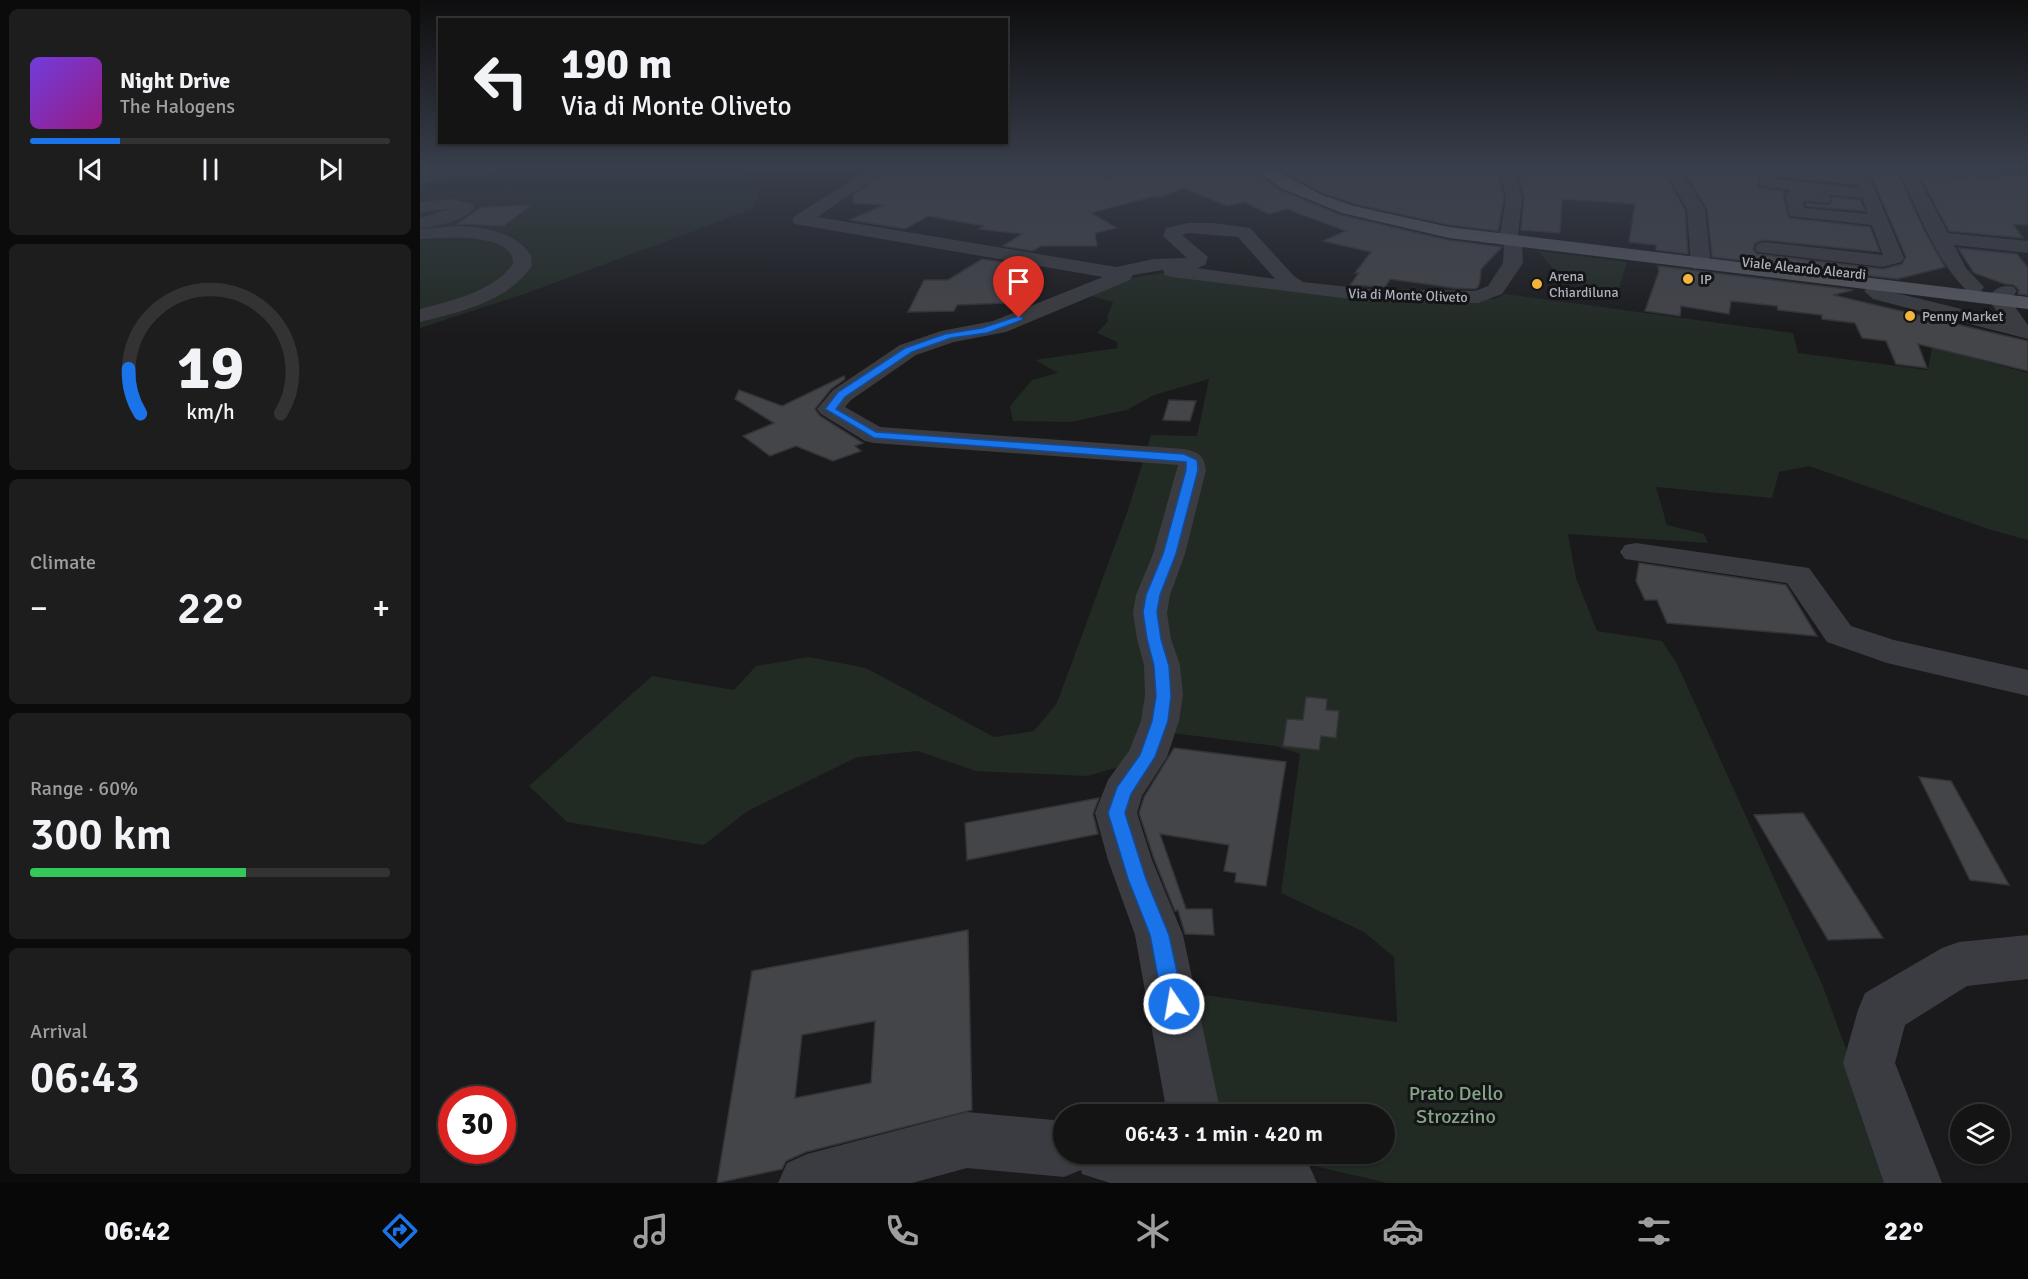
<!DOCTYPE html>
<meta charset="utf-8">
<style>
:root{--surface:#141415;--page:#1d1d1e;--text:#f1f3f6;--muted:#9d9ea0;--line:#333334;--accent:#1a73e8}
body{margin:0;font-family:Signika,sans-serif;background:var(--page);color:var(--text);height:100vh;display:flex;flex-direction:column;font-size:22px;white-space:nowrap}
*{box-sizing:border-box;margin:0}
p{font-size:20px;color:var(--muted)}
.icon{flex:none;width:33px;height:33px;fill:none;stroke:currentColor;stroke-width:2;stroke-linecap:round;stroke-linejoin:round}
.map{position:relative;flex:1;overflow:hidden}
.drawer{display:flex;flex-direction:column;gap:9px;padding:9px;background:#0b0b0c;width:420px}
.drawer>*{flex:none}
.banner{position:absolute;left:18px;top:18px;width:570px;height:126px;border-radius:0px;box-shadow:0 2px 4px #0004,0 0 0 2px var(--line);background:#141415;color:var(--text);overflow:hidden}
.controls{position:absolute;left:1530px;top:1104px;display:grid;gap:12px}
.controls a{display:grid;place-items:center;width:60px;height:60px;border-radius:50%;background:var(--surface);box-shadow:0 2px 4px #0004,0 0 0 2px var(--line);font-size:30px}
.speed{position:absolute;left:18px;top:1086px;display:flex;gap:12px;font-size:30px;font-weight:700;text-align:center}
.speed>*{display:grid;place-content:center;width:78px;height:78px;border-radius:50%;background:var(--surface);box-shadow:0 2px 4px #0004,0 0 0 2px var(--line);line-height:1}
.speed .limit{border:9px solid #d22;background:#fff;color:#111}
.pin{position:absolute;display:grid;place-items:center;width:51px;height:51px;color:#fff;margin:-62px -26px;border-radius:50% 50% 50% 0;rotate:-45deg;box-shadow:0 0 6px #0007}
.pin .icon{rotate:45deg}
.me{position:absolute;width:66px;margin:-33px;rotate:348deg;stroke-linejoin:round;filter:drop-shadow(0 0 4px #0008)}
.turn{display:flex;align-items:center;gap:21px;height:126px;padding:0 24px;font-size:27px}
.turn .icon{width:78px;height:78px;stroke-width:2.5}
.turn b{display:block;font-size:42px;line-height:51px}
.big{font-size:45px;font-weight:600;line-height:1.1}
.drawer .widget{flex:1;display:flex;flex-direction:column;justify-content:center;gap:9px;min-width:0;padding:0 21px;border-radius:9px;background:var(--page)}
.drawer .dial{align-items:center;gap:0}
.dial svg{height:156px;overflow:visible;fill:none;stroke:var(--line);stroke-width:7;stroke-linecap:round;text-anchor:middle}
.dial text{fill:var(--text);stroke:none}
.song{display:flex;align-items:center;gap:18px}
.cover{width:72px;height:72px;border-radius:9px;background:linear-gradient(135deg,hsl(260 70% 55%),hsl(310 70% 35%))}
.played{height:6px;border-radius:3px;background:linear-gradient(90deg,var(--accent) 25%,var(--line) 25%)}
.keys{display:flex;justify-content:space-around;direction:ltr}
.heat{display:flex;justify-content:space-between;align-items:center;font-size:33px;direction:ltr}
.charge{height:9px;border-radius:4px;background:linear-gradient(90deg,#34c759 60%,var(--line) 0)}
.trip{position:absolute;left:633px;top:1104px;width:342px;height:60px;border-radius:30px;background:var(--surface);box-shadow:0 2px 4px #0004,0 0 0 2px var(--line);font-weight:600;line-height:60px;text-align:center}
.tabs{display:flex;height:96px;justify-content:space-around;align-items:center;background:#080808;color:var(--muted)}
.tabs .icon{width:42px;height:42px}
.tabs .active{color:var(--accent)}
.tabs b{font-size:27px;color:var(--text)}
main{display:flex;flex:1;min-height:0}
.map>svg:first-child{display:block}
.green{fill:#212a23}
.building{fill:#444549;stroke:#343438;stroke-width:1.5;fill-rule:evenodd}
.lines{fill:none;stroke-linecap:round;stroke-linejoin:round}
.minor-tunnel{stroke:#37383c;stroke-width:17;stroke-dasharray:17 9;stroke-linecap:butt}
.minor{fill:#3b3c41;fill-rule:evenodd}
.major{fill:#575960;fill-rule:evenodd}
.route{fill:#1a73e8;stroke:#114b97;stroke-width:1.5}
.poi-dot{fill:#f3b43b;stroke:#151517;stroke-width:2}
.labels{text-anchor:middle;stroke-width:6;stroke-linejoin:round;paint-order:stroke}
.far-street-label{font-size:14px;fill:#acb1bc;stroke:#151517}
.far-poi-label{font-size:14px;fill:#acb1bc;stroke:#151517;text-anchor:start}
.near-park-label{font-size:20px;fill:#83a685;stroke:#151517}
</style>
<main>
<section class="drawer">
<div class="widget">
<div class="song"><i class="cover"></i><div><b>Night Drive</b><p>The Halogens</p></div></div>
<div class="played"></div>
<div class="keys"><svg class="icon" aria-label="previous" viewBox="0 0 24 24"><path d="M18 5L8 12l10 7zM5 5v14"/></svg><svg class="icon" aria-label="pause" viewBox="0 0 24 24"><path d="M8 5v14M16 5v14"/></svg><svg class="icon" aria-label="next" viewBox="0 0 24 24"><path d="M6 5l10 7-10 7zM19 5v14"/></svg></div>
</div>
<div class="widget dial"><svg viewBox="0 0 100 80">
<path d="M14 69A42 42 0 1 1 86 69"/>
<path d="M14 69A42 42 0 0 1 8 46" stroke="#1a73e8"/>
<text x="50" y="56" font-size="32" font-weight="700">19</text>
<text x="50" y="72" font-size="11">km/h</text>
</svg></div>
<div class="widget"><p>Climate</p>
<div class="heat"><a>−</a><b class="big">22°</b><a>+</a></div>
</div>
<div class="widget"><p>Range · 60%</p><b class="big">300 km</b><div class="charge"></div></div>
<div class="widget"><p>Arrival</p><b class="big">06:43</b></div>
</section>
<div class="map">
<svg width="1608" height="1183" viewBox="0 0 1608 1183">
<rect width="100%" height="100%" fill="#1a1a1c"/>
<g class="green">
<path d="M0,168H328L325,173L339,195L333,209L107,293L0,328Z"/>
<path d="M1118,251L1207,262L1198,291L1145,282Z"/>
<path d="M744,273L786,276L917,297L1074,299L1085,294L1373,333L1378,353L1508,370L1512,347L1608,373V540L1571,530L1389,466L1359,472L1352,498L1236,487L1247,525L1284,534L1288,543L1148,534L1156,578L1177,631L1242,641L1257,664L1402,984L1476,1183H967L844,1154H964V1114H787L763,992L977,1022L974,957L944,932L861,893L880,754L856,746L752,733L743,687L702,766L667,776L556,771L498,751L437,757L326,812L284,845L147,822L109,786L232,676L314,690L336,666L389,657L446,668L574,737L614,731L637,703L709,507L731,435L777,436L789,379L734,395L707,410L650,422L593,421L590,406L612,380L638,373L615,360L698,348L697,342L677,333L688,321L687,317L693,302L664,294L698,280Z"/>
</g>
<g class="building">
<path d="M472,168H678L677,173L686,178L702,168H830L860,190L921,215L1028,240L1082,247L1061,269L1060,281L1058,287L1055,289L1034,288L970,279L965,287L930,285L939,273H935L951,252L903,241L926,231L867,209L849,214L824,202L807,206L764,188L740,197L734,196L671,213L697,228L675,233L677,246H621L613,251L583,246L602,234L559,229L564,226L508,216L485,229L430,220L464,205L433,203V195Z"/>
<path d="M856,168H1077L1084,198L1078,231L1029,225L935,204L903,193Z"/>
<path d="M1097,168H1241L1265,210L1268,254L1236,250V245L1209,242L1215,204L1142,199L1140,233L1101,230L1104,198Z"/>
<path d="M1262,168H1339L1337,183L1339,187L1366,192L1363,196L1369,218L1450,227L1460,252L1344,240L1335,243L1333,249L1337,254L1463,269L1482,264L1486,257L1452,177L1383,168H1475L1506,234L1525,267L1477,279L1292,257L1287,209Z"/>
<path d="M1496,168H1550L1553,172L1608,176V225L1593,224L1603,238L1529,231Z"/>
<path d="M1413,197L1440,200L1445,211L1386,206V203L1410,205Z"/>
<path d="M111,205L84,226L37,224L61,207Z"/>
<path d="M1538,248L1597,254L1608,268V295L1598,294L1599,290L1594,285L1585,284L1554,273Z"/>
<path d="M562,259L594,264L583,271L611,283L614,302L599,308L585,303L537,305L534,311L488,312L504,280H528Z"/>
<path d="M1238,266L1433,290L1413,295L1608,341V371L1498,344L1507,368L1476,364L1466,341L1442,338L1435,323L1402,319V315L1358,310L1357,306L1311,301L1309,314L1261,306L1260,316L1225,311L1239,271Z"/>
<path d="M424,376L425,379L411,389L395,409L400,416L443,443L435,446L441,451L413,461L376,446L350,456L323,436L354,423L315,399L319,390L362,406Z"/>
<path d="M749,400L776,401L770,421L743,420Z"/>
<path d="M1219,563L1366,585L1397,636L1247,623L1237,600H1225L1216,581Z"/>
<path d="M886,697L907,699L906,710L919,711L916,738L901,736L899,750L863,746L867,719L883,720Z"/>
<path d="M754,748L866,762L846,886L815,882L816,873L804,871L809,845L740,834L766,909H792L794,935L765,934L758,910L755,911L734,859L719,813L724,797Z"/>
<path d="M1499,777L1531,781L1589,885L1550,880Z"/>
<path d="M679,798L673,814L678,834L547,860L545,823Z"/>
<path d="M1383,813L1463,938L1408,940L1334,815Z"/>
<path d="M548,930L552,1110L386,1152L366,1161L362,1169L297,1183L332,971ZM455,1021L451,1083L375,1098L382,1035Z"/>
</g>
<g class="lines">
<path class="minor-tunnel" d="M1505,168L1572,173L1568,168"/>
<g class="minor">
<path d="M39,168H81L73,173L0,183V173Z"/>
<path d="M451,168H470L397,217L696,267L734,259L767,258L743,236L746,228L768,223H792L830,228L874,276L883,282L947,289L1055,291L1068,286L1083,263L1084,245L1080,235L1086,198L1079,168H1095L1102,198L1098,235L1102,245L1103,263L1082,294L1058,303L947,301L752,277L745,275L743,270L713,275L710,280L586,332L534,342L496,355L431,400L425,407L460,427L764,449C778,452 784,455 786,470L765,554L750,595L747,613L751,639L760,665L763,695L759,721L747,757L722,796L717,813L732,860L763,935L801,1114H747L715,935L688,860L675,813L688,780L709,751L721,721L725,695L724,665L717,639L713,613L716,595L733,554L758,465L454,443L445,441L401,414L397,409L413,390L480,345L521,331L573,321L683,277L375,224L372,220L375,216ZM768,233L818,237L855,279L777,268L785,265L788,257L762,235Z"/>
<path d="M681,168H700L687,176L682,174L679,171Z"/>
<path d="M1243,168H1259L1285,209L1291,265L1288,269H1274L1271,265L1267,209Z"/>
<path d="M1341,168H1363L1450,178L1484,258L1481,262L1463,267L1337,252L1335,248L1337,244L1344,242L1463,255L1452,225L1370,216L1365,195L1371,190L1341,186L1339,183ZM1355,176L1438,185L1439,188L1355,179ZM1400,194L1442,198L1448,214L1384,208L1383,201L1409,203L1411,199L1409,195Z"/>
<path d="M1477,168H1493L1528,233L1608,241V253L1534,245L1546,268L1564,287L1561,291H1547C1513,257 1499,211 1477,168Z"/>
<path d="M32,199L52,204L55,208C44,221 16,227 0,228V218L29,209L0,212V202Z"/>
<path d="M38,226C65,227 95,232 111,255L112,266C87,302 40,312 0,322V309C31,301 73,292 93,264C95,231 20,238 0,239V229Z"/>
<path d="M1461,280L1468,282L1471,286L1468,291L1582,319L1569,300C1572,288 1583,284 1594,287L1597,291L1590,300L1608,325V339L1453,299L1444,291L1454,282Z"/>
<path d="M1216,543L1389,568L1431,626L1474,640L1608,670V696L1467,663L1407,642L1367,583L1205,559L1200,552L1205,545Z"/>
<path d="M1608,935V979L1547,986L1485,1025L1475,1063L1522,1183H1464L1423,1063L1438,1010L1445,993L1522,948L1539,942Z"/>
<path d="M547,1112L644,1121V1154H865L888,1163L897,1183H690L662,1174L661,1170L644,1177L547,1168L492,1183H358L367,1163L387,1154Z"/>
</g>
<path class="major" d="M832,168H851L902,195L934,206L1029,227L1608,297V309L1029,238L922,213L861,188Z"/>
</g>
<linearGradient id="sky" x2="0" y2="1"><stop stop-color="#0e0e0f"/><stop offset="0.5" stop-color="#383e4b"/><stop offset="1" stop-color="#383e4b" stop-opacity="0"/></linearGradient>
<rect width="1608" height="334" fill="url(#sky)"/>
<path class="route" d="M599,316L603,318L602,320L567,333L531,338L492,352L425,397L416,409L456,432L764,454L777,460L778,470L756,554L740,595L737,612L741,639L749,666L751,696L748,721L735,757L711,794L705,813L726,879L749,935L764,1004L761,1011L754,1014L746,1011L743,1004L730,935L708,879L688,813L697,787L720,755L732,721L736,696L734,666L727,639L723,612L726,595L743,554L766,470V462L454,438L405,409L418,392L485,348L525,334L562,328Z"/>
<g class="poi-dot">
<circle cx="1268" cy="279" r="6"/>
<circle cx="1117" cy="284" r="6"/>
<circle cx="1490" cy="316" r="6"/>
</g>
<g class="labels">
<g class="far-street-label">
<text transform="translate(1384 268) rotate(6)" y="5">Viale Aleardo Aleardi</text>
<text transform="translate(988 295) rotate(2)" y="5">Via di Monte Oliveto</text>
</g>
<g class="far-poi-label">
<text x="1129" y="281">Arena<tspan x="1129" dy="16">Chiardiluna</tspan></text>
<text x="1280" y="284">IP</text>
<text x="1502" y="321">Penny Market</text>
</g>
<g class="near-park-label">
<text x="1036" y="1100">Prato Dello<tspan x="1036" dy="23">Strozzino</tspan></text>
</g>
</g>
</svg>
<div class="controls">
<a><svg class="icon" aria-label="layers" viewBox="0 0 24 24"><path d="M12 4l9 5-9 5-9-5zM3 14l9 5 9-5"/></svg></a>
</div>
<div class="speed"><div class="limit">30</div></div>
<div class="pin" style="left:599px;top:318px;background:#d93025"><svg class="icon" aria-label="arrive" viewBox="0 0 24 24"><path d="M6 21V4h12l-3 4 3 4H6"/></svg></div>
<svg class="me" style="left:754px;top:1004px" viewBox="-20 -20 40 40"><circle r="17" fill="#1a73e8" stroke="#fff" stroke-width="3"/><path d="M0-11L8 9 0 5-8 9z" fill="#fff"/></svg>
<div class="trip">06:43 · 1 min · 420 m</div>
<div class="banner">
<div class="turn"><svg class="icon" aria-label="left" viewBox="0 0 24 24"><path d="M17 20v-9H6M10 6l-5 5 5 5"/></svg><div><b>190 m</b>Via di Monte Oliveto</div></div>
</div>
</div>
</main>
<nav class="tabs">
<b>06:42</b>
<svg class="icon active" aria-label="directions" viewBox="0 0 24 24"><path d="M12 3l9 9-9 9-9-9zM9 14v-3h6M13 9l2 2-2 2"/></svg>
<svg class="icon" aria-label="music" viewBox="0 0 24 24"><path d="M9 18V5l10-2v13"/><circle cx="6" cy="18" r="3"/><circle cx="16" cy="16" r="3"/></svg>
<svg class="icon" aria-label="phone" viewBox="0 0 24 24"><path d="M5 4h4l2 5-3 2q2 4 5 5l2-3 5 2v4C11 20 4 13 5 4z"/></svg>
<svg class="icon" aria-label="climate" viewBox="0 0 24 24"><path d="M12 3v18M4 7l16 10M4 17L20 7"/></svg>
<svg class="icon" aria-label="car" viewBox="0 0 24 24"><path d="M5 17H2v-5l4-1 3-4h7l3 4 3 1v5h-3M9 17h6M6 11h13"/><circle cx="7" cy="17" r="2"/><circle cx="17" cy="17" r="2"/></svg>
<svg class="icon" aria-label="filters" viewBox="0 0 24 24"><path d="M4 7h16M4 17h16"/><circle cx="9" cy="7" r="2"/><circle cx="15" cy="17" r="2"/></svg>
<b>22°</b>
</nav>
